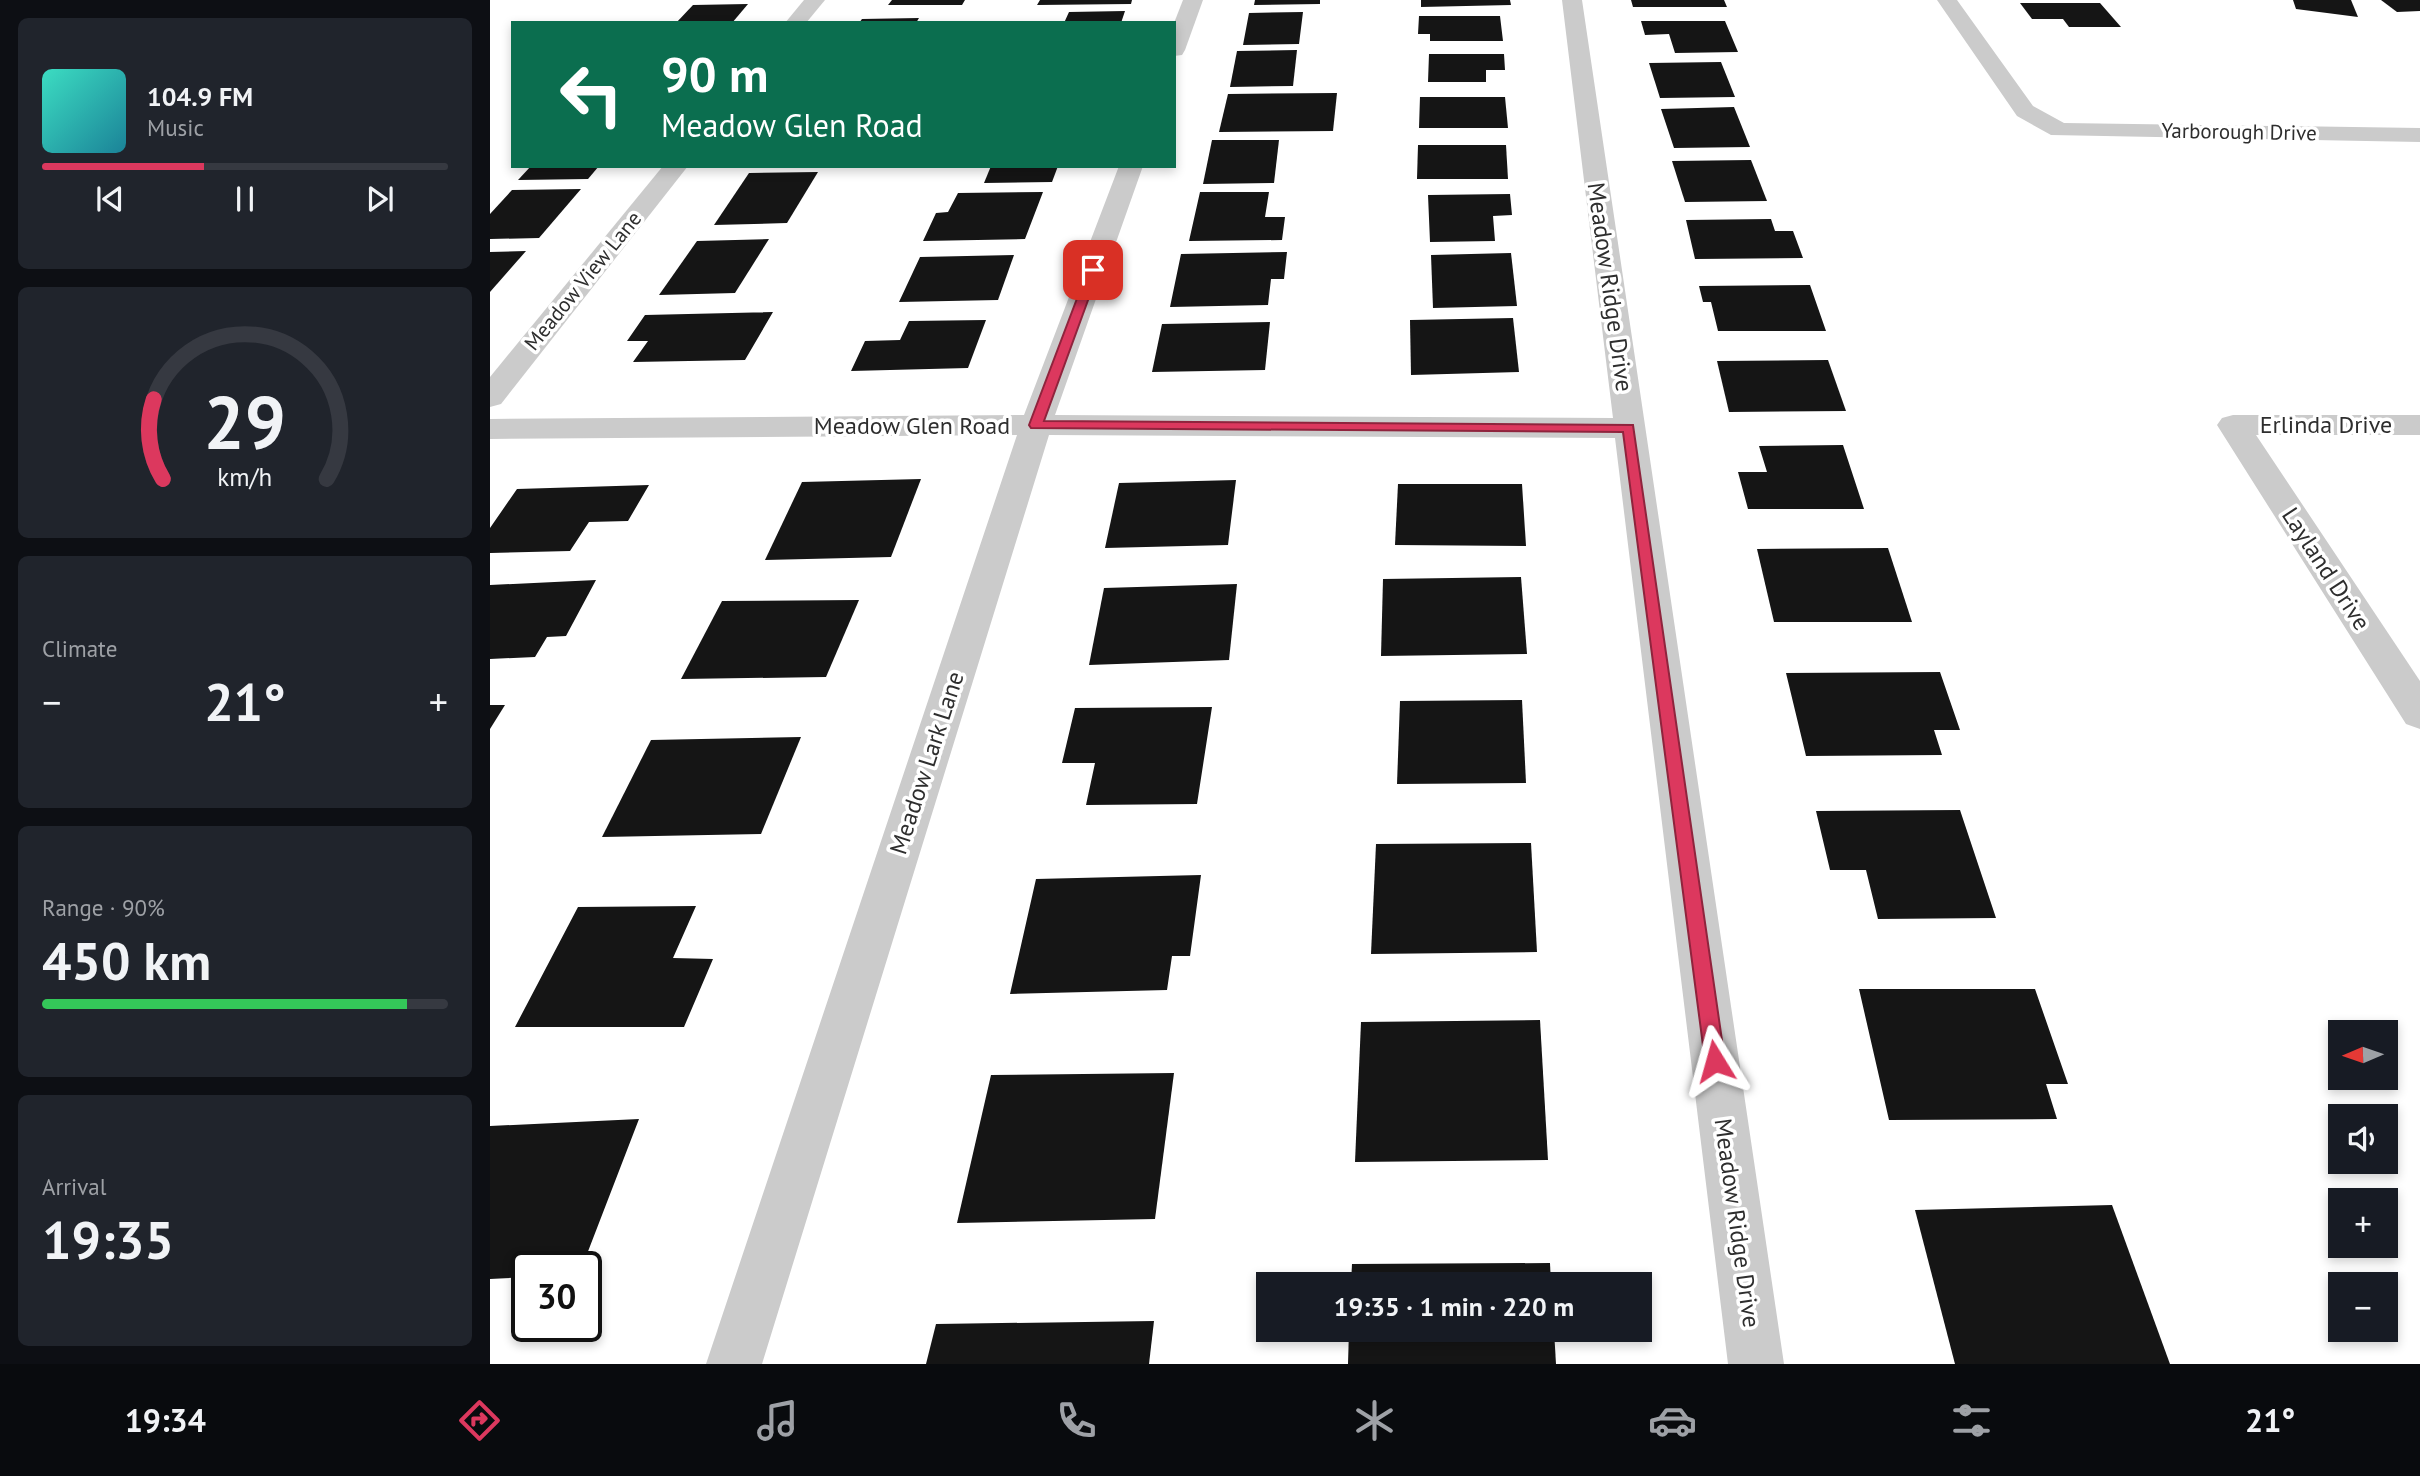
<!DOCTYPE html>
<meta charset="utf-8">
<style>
:root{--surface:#171b24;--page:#20242c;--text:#f1f3f6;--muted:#9ea1a6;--line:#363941;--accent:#dc385e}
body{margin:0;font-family:"PT Sans",sans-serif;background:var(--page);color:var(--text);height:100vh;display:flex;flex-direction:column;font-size:26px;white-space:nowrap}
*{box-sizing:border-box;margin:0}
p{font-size:23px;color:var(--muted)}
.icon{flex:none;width:38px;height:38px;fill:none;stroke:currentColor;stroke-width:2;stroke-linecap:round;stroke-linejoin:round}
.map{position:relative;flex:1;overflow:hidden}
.details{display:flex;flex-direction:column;gap:18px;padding:18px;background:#0d0f14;width:490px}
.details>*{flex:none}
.top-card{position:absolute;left:21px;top:21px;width:665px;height:147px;border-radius:0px;box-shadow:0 4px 10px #0003;background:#0b6e4f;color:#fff;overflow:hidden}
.needle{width:46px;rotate:268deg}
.controls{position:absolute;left:1838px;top:1020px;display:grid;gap:14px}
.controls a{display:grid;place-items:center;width:70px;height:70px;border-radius:0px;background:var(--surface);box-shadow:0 4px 10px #0003;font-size:35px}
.speed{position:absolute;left:21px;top:1251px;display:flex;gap:14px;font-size:35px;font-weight:700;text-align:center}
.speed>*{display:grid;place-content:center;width:91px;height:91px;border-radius:50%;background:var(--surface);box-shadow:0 4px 10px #0003;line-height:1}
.speed .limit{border:4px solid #111;border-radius:10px;background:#fff;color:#111}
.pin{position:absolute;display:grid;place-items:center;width:60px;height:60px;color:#fff;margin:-30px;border-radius:14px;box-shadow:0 4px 10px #0006}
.me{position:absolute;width:77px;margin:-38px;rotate:352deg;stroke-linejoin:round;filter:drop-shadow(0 0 5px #0008)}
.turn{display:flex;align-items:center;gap:24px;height:147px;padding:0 35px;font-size:32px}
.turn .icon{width:91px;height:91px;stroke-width:2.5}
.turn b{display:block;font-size:49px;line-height:60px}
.big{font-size:52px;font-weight:700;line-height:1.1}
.details .card{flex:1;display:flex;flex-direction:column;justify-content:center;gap:10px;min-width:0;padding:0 24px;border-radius:10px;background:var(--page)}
.details .dial{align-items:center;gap:0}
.dial svg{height:182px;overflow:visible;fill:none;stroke:var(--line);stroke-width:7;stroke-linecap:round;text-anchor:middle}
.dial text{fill:var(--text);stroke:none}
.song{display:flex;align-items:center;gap:21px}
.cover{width:84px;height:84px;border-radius:10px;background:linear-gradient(135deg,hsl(170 70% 55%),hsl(190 70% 35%))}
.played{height:7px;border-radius:4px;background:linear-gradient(90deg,var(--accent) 40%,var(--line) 40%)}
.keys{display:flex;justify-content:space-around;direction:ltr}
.heat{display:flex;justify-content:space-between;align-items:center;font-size:38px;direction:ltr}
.charge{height:10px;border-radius:5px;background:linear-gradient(90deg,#34c759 90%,var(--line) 0)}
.trip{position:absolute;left:766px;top:1272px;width:396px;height:70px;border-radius:0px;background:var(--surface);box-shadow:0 4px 10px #0003;font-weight:700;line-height:70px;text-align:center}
.dock{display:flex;height:112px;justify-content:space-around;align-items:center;background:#090b0e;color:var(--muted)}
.dock .icon{width:49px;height:49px}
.dock .selected{color:var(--accent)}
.dock b{font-size:32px;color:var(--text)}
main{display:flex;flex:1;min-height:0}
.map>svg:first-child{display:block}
.building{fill:#151515}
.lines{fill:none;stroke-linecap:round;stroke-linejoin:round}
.minor{fill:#cbcbcb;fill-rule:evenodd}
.route{fill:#dc385e;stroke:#8f243d;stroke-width:2}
.labels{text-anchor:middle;stroke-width:7;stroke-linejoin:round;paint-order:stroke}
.far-street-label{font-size:21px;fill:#2e2e2e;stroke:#fff}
.street-label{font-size:24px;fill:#2e2e2e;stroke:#fff}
</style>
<main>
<section class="details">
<div class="card">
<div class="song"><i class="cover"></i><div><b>104.9 FM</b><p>Music</p></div></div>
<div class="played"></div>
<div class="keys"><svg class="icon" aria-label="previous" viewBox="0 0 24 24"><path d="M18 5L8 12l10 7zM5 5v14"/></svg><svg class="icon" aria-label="pause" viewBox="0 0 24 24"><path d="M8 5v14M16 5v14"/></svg><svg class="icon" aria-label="next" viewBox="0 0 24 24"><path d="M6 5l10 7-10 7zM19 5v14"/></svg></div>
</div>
<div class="card dial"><svg viewBox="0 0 100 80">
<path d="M14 69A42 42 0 1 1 86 69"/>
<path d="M14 69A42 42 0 0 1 10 34" stroke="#dc385e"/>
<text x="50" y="56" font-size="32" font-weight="700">29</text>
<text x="50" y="72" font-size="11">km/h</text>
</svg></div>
<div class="card"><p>Climate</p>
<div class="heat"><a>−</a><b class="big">21°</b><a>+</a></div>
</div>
<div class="card"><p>Range · 90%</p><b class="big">450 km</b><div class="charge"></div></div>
<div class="card"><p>Arrival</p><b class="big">19:35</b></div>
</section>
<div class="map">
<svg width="1930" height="1364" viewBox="0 0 1930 1364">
<rect width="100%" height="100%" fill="#fff"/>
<g class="building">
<path d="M402,0H475L472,5H398Z"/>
<path d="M550,0H642L641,4L547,5Z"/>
<path d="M765,0H830V4L764,5Z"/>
<path d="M931,0H1020L1021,5L931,7Z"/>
<path d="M1141,0H1234L1237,7H1143Z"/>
<path d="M1803,0H1861L1868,17L1806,9Z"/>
<path d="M1891,0H1930V11L1907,12Z"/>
<path d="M1530,3H1610L1631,27H1579L1573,19H1542Z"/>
<path d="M258,4L242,23H186L203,5Z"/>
<path d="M635,11L631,23H574L579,12Z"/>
<path d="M813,12L809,44L753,45L759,13Z"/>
<path d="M929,16H1010L1013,41H940V34H928Z"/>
<path d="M429,18L426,23H369L372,19Z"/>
<path d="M1151,21H1235L1248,52L1185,53L1179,34L1155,35Z"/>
<path d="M807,50L803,86L740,87L747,51Z"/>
<path d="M939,54H1014L1015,70H996V82H938Z"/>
<path d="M1231,62L1245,97L1170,98L1159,63Z"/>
<path d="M847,93L843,131L729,132L738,94Z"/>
<path d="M930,97H1015L1018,128H929Z"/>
<path d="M1244,107L1260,147L1184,148L1171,109Z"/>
<path d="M722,140H789L784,183L713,184Z"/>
<path d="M928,145H1016L1018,179H927Z"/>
<path d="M1261,160L1277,201L1195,202L1182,161Z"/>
<path d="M41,166H109L98,179L28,180Z"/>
<path d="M501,166H568L562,182L494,183Z"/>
<path d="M328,172L297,223L224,225L259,173Z"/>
<path d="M91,189L49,238L0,239V214L22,190Z"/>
<path d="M553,192L535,239L433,241L446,213L458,212L468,193Z"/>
<path d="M710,192H779L775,217H795L792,240L699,241Z"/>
<path d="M1020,194L1022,215L1003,216L1005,241L940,242L938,195Z"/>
<path d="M1281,219L1285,231H1303L1313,258L1205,259L1196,220Z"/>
<path d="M279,239L245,293L169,295L207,241Z"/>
<path d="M36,251L0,292V252Z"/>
<path d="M797,252L794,279H781L778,305L680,307L691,254Z"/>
<path d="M1021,253L1027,306L943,308L941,255Z"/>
<path d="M524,255L508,300L409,302L430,257Z"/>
<path d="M1320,285L1336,331H1228L1221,302H1213L1209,286Z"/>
<path d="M283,312L255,360L143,362L158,341H137L155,315Z"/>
<path d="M1023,318L1029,372L921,375L920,320Z"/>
<path d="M496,320L478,368L361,371L375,341L410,340L419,321Z"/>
<path d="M780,322L775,370L662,372L672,324Z"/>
<path d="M1338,360L1356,411L1239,412L1227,361Z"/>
<path d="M1353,445L1374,509H1258L1248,472H1277L1269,446Z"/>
<path d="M431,479L401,557L275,560L312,482Z"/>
<path d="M746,480L738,545L615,548L629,483Z"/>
<path d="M908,484H1032L1036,546L905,545Z"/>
<path d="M159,485L138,521L99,522L80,551L0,553V528L27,489Z"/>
<path d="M1398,548L1422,622H1284L1267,549Z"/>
<path d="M1031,577L1037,654L891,656L893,579Z"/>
<path d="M106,580L76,636L57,637L45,657L0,659V585Z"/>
<path d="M747,584L739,660L599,665L614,588Z"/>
<path d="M369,600L336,677L191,679L232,601Z"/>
<path d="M1450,672L1470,730H1444L1452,755L1316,756L1296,673Z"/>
<path d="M1032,700L1036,783L907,784L910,701Z"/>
<path d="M0,705H15L0,729Z"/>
<path d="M722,707L707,804L596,805L605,763H572L585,708Z"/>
<path d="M311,737L271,834L112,837L161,740Z"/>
<path d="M1470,810L1506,918L1388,919L1376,870H1340L1326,811Z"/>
<path d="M1041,843L1047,952L881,954L886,844Z"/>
<path d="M711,875L700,956H682L677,990L520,994L546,879Z"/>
<path d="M206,906L183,958L223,959L194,1027H25L88,907Z"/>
<path d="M1369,989H1545L1578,1084H1556L1567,1119L1399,1120Z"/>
<path d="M1050,1020L1058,1160L865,1162L871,1022Z"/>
<path d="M684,1073L665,1219L467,1223L501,1075Z"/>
<path d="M149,1119L92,1267H37V1277L0,1279V1126Z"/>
<path d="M1622,1205L1680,1364H1465L1425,1210Z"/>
<path d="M1060,1263L1061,1284H861L862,1264Z"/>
<path d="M664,1321L659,1364H436L446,1324Z"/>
<path d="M859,1330H1064L1066,1364H858Z"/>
</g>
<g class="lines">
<g class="minor">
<path d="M314,0H335L316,23H295Z"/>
<path d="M693,0H713L695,50L692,55L684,56V23Z"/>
<path d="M1072,0H1092L1294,1364H1238L1125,438L559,435L272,1364H216L527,435L0,439V419L534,415L629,166H653L565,415L1123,418Z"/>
<path d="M1447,0H1467L1543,106L1574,123L1930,128V142L1561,135L1527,116Z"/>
<path d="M173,166H198L11,404L0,407V377Z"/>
<path d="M1743,415H1930V435H1766L1930,681V729L1916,724L1727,425L1732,418Z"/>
</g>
</g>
<path class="route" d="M599,267L609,270L554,421L1143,425L1235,1061L1232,1068L1225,1071L1218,1068L1215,1061L1133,432L541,428L539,425Z"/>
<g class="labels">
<g class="far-street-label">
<text transform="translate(1749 132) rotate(1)" y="7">Yarborough Drive</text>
<text transform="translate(93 281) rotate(-51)" y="7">Meadow View Lane</text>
</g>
<g class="street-label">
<text transform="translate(1120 287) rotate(82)" y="8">Meadow Ridge Drive</text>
<text x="1836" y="433">Erlinda Drive</text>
<text x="422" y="434">Meadow Glen Road</text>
<text transform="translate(1836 569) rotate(57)" y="8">Layland Drive</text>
<text transform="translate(437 763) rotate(-72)" y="8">Meadow Lark Lane</text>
<text transform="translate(1247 1223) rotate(82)" y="8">Meadow Ridge Drive</text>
</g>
</g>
</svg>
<div class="controls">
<a><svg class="needle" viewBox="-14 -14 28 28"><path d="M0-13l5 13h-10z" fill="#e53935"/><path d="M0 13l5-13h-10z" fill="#9ea1a6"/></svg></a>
<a><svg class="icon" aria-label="sound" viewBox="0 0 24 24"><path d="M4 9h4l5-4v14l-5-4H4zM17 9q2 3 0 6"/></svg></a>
<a>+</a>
<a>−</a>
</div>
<div class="speed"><div class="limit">30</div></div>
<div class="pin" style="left:603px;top:270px;background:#d93025"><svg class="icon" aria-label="arrive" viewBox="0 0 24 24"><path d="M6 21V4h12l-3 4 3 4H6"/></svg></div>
<svg class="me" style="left:1225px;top:1061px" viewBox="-20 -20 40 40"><path d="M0-17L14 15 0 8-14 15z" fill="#dc385e" stroke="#fff" stroke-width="4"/></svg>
<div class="trip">19:35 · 1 min · 220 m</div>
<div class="top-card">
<div class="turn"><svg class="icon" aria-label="left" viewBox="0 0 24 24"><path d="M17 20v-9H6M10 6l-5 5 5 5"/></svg><div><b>90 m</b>Meadow Glen Road</div></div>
</div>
</div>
</main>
<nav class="dock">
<b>19:34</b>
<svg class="icon selected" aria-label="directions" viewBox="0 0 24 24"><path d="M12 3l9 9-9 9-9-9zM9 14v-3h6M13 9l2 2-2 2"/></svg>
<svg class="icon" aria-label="music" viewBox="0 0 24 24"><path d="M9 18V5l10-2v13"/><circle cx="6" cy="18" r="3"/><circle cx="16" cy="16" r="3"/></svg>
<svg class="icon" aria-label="phone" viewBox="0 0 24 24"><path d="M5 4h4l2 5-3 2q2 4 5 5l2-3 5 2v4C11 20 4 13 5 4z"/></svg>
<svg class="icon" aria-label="climate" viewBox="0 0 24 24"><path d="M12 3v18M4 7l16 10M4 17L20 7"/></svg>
<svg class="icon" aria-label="car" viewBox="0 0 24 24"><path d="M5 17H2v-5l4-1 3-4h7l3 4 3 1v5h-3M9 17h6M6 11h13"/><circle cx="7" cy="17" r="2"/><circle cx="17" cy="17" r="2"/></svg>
<svg class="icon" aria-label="filters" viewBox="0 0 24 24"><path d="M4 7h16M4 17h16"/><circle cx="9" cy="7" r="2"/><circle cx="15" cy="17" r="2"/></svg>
<b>21°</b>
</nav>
